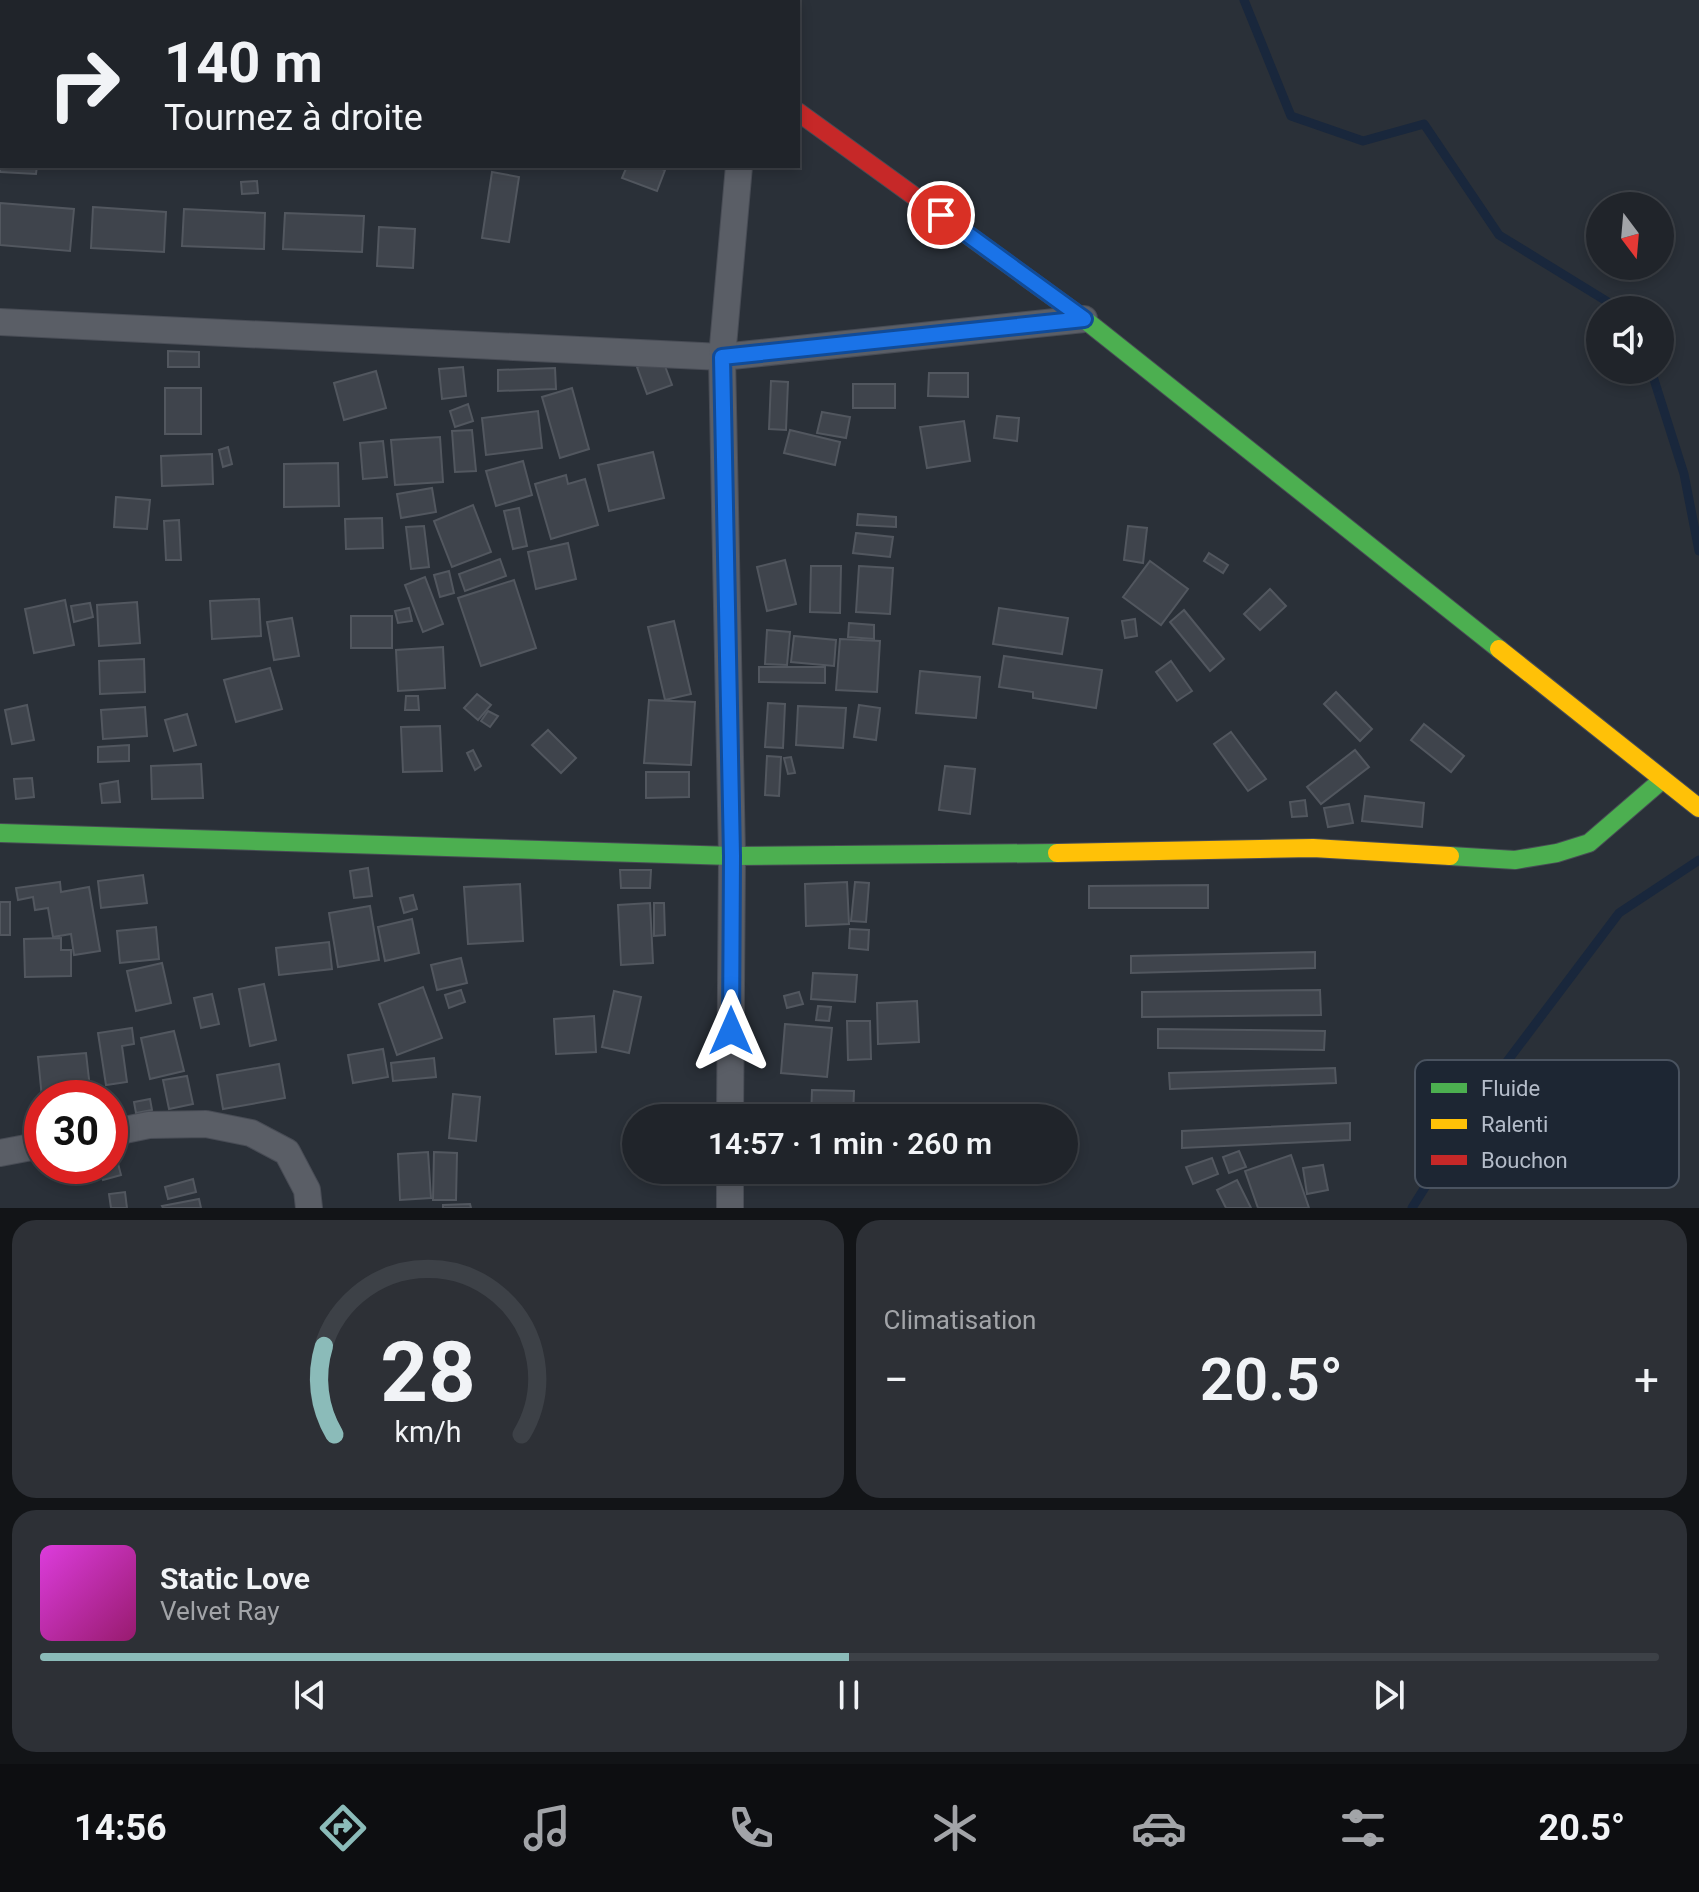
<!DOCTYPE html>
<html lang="fr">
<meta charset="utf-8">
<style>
:root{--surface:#20242a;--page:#2d3036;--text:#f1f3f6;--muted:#a2a4a8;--line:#3d4147;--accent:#8bbbb9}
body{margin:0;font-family:Roboto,sans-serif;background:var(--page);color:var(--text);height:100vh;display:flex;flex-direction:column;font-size:30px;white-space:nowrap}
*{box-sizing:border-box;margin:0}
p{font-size:26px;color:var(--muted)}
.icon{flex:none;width:44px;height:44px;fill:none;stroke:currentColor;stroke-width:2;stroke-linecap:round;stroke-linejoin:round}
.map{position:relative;height:1208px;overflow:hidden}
.side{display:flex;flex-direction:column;gap:12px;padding:12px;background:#121417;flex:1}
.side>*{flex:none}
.hud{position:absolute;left:0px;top:0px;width:800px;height:168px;box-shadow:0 4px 12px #0003,0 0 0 2px var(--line);background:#20242a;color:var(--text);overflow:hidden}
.needle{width:52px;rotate:164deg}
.controls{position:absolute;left:1586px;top:192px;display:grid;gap:16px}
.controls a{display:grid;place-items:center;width:88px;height:88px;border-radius:50%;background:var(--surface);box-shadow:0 4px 12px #0003,0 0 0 2px var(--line);font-size:40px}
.speed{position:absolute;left:24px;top:1080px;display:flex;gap:16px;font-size:40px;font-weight:700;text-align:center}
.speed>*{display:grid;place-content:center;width:104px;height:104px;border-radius:50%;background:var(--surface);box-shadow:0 4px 12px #0003,0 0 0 2px var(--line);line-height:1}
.speed .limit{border:12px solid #d22;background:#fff;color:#111}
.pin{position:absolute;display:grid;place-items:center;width:68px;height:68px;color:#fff;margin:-34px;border:4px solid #fff;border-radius:50%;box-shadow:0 2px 8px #0007}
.me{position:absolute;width:88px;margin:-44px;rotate:0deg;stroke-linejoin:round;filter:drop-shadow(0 0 6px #0008)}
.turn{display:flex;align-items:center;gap:28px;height:168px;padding:0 32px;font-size:36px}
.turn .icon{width:104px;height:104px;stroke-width:2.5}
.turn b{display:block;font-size:56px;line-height:68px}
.big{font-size:60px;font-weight:600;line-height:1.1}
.side .tile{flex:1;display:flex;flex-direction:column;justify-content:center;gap:12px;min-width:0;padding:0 28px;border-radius:24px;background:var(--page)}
.side .dial{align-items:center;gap:0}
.dial svg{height:208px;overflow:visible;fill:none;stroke:var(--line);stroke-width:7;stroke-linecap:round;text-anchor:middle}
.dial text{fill:var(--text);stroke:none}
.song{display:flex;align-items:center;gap:24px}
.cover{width:96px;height:96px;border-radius:12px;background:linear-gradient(135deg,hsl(300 70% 55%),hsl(320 70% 35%))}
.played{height:8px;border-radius:4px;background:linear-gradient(90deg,var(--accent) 50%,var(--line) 50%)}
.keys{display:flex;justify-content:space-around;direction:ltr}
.heat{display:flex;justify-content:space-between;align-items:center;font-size:44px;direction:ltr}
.side .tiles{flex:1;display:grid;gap:12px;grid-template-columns:1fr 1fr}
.tile:last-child{grid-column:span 2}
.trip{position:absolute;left:622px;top:1104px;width:456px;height:80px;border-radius:40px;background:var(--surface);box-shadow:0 4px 12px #0003,0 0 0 2px var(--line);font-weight:600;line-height:80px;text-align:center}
.tab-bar{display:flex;height:128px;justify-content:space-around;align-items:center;background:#0d0e11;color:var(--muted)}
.tab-bar .icon{width:56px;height:56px}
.tab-bar .active{color:var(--accent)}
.tab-bar b{font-size:36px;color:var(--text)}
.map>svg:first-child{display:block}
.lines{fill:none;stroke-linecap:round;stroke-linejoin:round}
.stream{stroke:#19273c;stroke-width:9}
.building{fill:#3f444c;stroke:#52575f;stroke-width:2}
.street-casing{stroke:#484c55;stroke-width:28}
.fast-casing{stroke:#484c55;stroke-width:20}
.slow-casing{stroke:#484c55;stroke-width:20}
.jam-casing{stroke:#484c55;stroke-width:20}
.street{stroke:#5a5e66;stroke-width:26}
.fast{stroke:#4caf50;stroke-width:18}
.slow{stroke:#ffc107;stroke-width:18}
.jam{stroke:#c62828;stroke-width:18}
.route-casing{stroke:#114b97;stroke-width:20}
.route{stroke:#1a73e8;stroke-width:14}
.key{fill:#1d2633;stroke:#4a5360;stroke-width:2}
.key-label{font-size:22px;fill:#b4bcc9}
</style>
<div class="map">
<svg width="1699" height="1208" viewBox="0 0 1699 1208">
<rect width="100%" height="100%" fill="#2a3038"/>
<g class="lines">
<g class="stream">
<path d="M1244,0L1291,116L1363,141L1424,124L1499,235L1621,310"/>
<path d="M1651,370L1684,474L1699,551"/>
<path d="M1412,1208L1490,1084L1619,913L1699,860"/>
</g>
</g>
<g class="building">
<path d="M0,101H2V166H37L36,174L0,172Z"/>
<path d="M627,166H653L665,170L657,191L622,178Z"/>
<path d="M492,172L519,177L509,242L482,238Z"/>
<path d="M257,181L258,193L242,194L241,182Z"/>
<path d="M0,203L74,209L70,251L0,245Z"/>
<path d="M93,207L166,212L164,252L91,248Z"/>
<path d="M184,209L265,213L264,249L182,246Z"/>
<path d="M285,213L364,216L362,252L283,249Z"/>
<path d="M379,227L415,229L413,268L377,266Z"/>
<path d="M168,351L199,352V367H168Z"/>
<path d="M662,358L672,385L647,394L637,367Z"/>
<path d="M463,367L466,396L442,399L439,369Z"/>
<path d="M555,368L556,389L498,391V370Z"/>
<path d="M376,371L386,408L344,420L334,383Z"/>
<path d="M929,373H968V397L928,396Z"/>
<path d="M771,381L788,382L786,430L769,429Z"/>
<rect x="853" y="384" width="42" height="24"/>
<rect x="165" y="388" width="36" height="46"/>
<path d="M572,388L589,449L560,458L542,397Z"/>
<path d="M468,404L473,421L455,427L450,411Z"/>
<path d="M538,411L542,448L486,455L482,418Z"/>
<path d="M822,412L850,417L846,438L817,433Z"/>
<path d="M997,416L1019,418L1017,441L994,438Z"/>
<path d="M964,421L970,461L927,468L920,427Z"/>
<path d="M472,430L476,471L455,472L452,431Z"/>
<path d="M790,430L840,442L835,465L784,453Z"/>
<path d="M440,437L443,482L395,485L391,440Z"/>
<path d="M383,441L387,477L363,479L360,443Z"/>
<path d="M228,447L232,464L223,467L219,450Z"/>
<path d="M653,452L664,498L609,511L598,465Z"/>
<path d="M212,454L213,484L162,486L161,456Z"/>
<path d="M523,461L532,495L496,506L486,471Z"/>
<path d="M338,463L339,506L284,507V464Z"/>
<path d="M566,475L568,484L585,479L598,525L551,539L535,484Z"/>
<path d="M432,488L436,512L401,518L397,494Z"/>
<path d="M116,497L150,500L147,529L114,527Z"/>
<path d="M473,505L491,552L452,567L434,521Z"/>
<path d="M519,508L527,546L513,549L504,511Z"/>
<path d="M858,514L896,517V527L857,525Z"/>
<path d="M382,518L383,548L346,549L345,519Z"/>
<path d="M179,520L181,560H166L164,521Z"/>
<path d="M424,526L429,567L411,569L406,527Z"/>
<path d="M1128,526L1147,528L1143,563L1124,560Z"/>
<path d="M856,533L893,537L890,557L853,553Z"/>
<path d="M568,543L576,579L536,589L528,552Z"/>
<path d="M1209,553L1228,565L1223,573L1204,561Z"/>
<path d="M500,559L506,576L465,591L459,574Z"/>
<path d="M785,560L796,604L767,611L757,567Z"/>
<path d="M1150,561L1188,589L1161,625L1123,597Z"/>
<path d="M811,566H841L840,613L810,612Z"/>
<path d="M859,566L893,568L890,614L856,612Z"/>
<path d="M449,571L454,593L440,597L434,575Z"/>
<path d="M425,577L443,624L423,632L405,585Z"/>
<path d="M514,580L536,648L481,666L458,598Z"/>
<path d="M1270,589L1286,606L1260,630L1244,614Z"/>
<path d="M259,599L261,636L212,639L210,601Z"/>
<path d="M65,600L74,645L34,653L25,609Z"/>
<path d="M137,602L140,643L99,646L97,605Z"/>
<path d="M90,603L93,617L74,622L71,606Z"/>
<path d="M409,608L412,621L398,623L395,611Z"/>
<path d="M999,608L1068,618L1062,654L993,644Z"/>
<path d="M1184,610L1224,659L1210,671L1170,622Z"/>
<rect x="351" y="616" width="41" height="32"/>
<path d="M292,618L299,656L274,660L267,622Z"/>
<path d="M1135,619L1137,636L1125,638L1122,621Z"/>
<path d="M674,621L691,694L665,700L648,627Z"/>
<path d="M849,623L874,625V639L848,637Z"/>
<path d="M767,630L790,632L787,665L765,664Z"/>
<path d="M794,636L836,640L834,666L791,662Z"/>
<path d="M840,639L880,641L877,692L836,690Z"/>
<path d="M443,647L445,688L398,691L396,650Z"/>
<path d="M1004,656L1102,670L1096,708L1033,698V692L999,687Z"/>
<path d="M144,659L145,692L100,694L99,661Z"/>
<path d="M1171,661L1192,691L1177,701L1156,672Z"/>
<path d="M759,667H825V683L759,682Z"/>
<path d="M270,668L282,709L236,722L224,680Z"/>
<path d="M920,671L980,677L976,718L916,713Z"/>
<path d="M1336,692L1372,729L1360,741L1324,704Z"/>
<path d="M477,694L491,705L478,720L464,708Z"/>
<path d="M406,696H418L419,710H405Z"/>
<path d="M649,700L695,702L691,765L644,763Z"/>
<path d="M768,703L785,704L783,748L765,747Z"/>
<path d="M27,705L34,740L12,744L5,710Z"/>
<path d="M859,705L880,708L876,740L854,737Z"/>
<path d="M798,706L846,708L843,748L796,745Z"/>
<path d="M145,707L147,736L103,739L101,710Z"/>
<path d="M488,711L498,716L490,727L481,721Z"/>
<path d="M187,714L196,745L174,751L165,720Z"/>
<path d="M1424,724L1464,756L1451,772L1411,740Z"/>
<path d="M440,726L442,771L403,772L401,727Z"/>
<path d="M548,730L576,758L561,773L532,745Z"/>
<path d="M1231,732L1266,779L1248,791L1214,744Z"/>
<path d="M129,745V761L98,762V747Z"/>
<path d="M473,750L481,766L475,770L467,753Z"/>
<path d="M1355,750L1369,767L1321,804L1307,787Z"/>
<path d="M767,756L781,757L779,796L765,795Z"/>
<path d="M791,757L795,773L788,774L784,758Z"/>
<path d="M201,764L203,798L152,799L151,766Z"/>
<path d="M945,766L975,769L970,814L939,810Z"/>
<path d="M646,772H689V797L646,798Z"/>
<path d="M32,778L34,797L16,799L14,779Z"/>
<path d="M118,781L120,802L102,803L100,784Z"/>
<path d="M1365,796L1424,803L1422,827L1362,821Z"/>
<path d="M1305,800L1307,816L1292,817L1290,802Z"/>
<path d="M1349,804L1353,823L1328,827L1324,808Z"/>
<path d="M368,868L372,896L354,898L350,871Z"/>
<path d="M620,870H651L650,888H621Z"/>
<path d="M143,875L147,903L101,908L98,881Z"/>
<path d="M60,882L61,892L89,887L100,951L74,955L71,934L53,937L48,908L35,910L33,897L18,900L16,888Z"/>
<path d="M847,882L849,924L806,926L805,884Z"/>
<path d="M855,882L869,883L866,922L851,921Z"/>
<path d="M520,884L523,941L468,944L464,887Z"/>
<path d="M1208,885V908H1089V886Z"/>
<path d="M413,895L417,909L404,913L400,898Z"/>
<rect x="0" y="902" width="10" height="33"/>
<path d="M650,903L653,963L621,965L618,905Z"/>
<path d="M654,903H664L665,935L654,936Z"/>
<path d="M370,906L379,960L338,967L329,913Z"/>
<path d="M412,919L419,953L385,961L378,927Z"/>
<path d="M156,927L159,959L120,963L117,931Z"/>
<path d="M850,929L869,930L868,950L849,948Z"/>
<path d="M61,938V950H71V976L25,977L24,939Z"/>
<path d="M329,942L332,969L279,975L276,948Z"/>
<path d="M1315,952V968L1131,973V956Z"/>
<path d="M461,958L467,983L437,990L431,965Z"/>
<path d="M162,963L171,1003L136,1011L127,971Z"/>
<path d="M813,973L857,975L855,1002L811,999Z"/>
<path d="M264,984L276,1040L250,1046L239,989Z"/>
<path d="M423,987L442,1038L397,1055L379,1004Z"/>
<path d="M461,990L465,1002L449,1008L445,995Z"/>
<path d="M1320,990L1321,1015L1142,1017V992Z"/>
<path d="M614,991L641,997L629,1053L602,1047Z"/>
<path d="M799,992L803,1004L787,1008L784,996Z"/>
<path d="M212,994L219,1024L201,1028L194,998Z"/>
<path d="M917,1001L919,1042L878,1044L877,1003Z"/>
<path d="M818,1006L831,1007L829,1021L816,1020Z"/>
<path d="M594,1016L596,1052L556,1054L554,1019Z"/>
<path d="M847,1021H870L871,1059L848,1060Z"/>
<path d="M785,1024L832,1028L827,1077L781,1073Z"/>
<path d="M132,1028L134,1044L122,1046L127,1082L106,1085L98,1033Z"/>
<path d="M1158,1029L1325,1031L1324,1050L1158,1048Z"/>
<path d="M174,1031L184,1071L150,1079L141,1038Z"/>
<path d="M383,1049L388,1077L353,1083L348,1055Z"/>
<path d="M86,1053L91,1097L42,1098L38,1057Z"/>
<path d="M434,1058L436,1077L393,1081L391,1063Z"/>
<path d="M279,1064L285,1098L223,1109L217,1075Z"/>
<path d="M1335,1068L1336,1083L1170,1089L1169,1073Z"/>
<path d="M187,1076L193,1104L169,1109L163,1080Z"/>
<path d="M812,1090L854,1091L853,1118H811Z"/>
<path d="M453,1094L480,1097L476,1141L449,1138Z"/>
<path d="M150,1099L152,1110L136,1113L134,1102Z"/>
<path d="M1350,1123V1140L1182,1148V1131Z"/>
<path d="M114,1148L121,1175L103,1180L99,1166H110V1149Z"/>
<path d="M1239,1151L1246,1167L1229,1173L1223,1157Z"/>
<path d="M428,1152L431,1198L400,1200L398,1154Z"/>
<path d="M434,1152L457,1153L456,1200H433Z"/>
<path d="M1291,1155L1309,1208H1258L1245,1171Z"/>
<path d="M1212,1158L1218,1174L1193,1184L1186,1167Z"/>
<path d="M1323,1165L1328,1190L1307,1194L1303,1168Z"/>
<path d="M193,1179L196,1192L168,1199L165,1187Z"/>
<path d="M1237,1180L1251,1208H1226L1217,1190Z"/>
<path d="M125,1192L127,1208H111L109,1194Z"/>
<path d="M199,1199L201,1208H163L162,1206Z"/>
<path d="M470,1204L471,1208H443V1205Z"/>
</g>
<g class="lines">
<defs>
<g id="street">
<path d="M0,322L722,357L1084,319"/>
<path d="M730,1118L732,856L722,357L739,166"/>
<path d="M110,1133L149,1125L206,1124L251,1133L287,1152L307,1190L309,1208"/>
<path d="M0,1153L42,1145"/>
<path d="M730,1208V1170"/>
</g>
<g id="fast">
<path d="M961,230L1084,319L1499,649"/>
<path d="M0,833L732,856L1057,853"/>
<path d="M1450,856L1515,860L1557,853L1589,843L1662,780"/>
</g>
<g id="slow">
<path d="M615,0L618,2"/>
<path d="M1499,649L1699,808"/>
<path d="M1057,853L1313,848L1450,856"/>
</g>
<path id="jam" d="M798,112L961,230"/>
</defs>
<use href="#street" class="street-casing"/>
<use href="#fast" class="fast-casing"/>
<use href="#slow" class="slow-casing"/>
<use href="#jam" class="jam-casing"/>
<use href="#street" class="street"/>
<use href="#fast" class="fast"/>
<use href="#slow" class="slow"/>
<use href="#jam" class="jam"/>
</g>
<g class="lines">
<defs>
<path id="route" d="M731,1031L732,856L722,357L1084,319L941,215"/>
</defs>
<use href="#route" class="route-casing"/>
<use href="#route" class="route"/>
</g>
<rect x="1415" y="1060" width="264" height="128" rx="12" class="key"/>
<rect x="1431" y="1083" width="36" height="10" fill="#4caf50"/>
<rect x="1431" y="1119" width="36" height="10" fill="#ffc107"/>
<rect x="1431" y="1155" width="36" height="10" fill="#c62828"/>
<g class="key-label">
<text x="1481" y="1096">Fluide</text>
<text x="1481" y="1132">Ralenti</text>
<text x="1481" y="1168">Bouchon</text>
</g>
</svg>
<div class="controls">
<a><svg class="needle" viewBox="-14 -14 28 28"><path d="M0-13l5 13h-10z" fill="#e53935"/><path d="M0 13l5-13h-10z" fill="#a2a4a8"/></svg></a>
<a><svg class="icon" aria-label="sound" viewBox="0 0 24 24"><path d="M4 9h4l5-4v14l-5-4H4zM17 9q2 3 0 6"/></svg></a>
</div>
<div class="speed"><div class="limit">30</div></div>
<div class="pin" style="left:941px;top:215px;background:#d93025"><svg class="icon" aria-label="arrive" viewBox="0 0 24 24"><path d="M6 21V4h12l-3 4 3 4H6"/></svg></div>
<svg class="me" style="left:731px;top:1031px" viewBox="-20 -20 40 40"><path d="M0-17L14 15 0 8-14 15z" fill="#1a73e8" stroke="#fff" stroke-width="4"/></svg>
<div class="trip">14:57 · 1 min · 260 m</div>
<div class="hud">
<div class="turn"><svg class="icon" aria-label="right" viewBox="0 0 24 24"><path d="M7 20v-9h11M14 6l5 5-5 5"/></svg><div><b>140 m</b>Tournez à droite</div></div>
</div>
</div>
<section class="side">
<div class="tiles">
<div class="tile dial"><svg viewBox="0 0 100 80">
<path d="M14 69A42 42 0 1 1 86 69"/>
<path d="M14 69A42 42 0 0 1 10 35" stroke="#8bbbb9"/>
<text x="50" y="56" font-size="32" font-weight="700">28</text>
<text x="50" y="72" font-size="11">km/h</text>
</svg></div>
<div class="tile"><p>Climatisation</p>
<div class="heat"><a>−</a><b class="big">20.5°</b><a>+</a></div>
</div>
<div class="tile">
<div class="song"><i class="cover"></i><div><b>Static Love</b><p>Velvet Ray</p></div></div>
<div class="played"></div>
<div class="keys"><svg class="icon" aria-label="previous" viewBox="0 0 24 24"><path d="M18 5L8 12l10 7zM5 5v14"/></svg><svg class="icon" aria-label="pause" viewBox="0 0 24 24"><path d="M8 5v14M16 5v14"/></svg><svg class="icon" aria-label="next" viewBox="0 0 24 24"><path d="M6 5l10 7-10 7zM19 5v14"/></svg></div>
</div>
</div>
</section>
<nav class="tab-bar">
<b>14:56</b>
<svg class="icon active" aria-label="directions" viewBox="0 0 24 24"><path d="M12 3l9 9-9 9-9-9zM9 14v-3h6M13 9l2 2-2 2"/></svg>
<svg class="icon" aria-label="music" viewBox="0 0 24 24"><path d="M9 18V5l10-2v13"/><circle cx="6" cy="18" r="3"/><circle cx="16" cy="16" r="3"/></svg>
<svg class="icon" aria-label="phone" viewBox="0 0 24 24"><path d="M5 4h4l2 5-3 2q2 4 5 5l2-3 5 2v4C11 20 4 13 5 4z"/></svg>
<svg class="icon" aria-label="climate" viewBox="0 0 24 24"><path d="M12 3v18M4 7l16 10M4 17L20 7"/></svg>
<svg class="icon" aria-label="car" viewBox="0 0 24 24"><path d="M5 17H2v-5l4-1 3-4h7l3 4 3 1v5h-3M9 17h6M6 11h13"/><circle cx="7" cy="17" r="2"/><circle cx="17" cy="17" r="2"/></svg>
<svg class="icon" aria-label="filters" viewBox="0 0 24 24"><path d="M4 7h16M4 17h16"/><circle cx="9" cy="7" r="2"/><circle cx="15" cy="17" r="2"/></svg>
<b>20.5°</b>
</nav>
